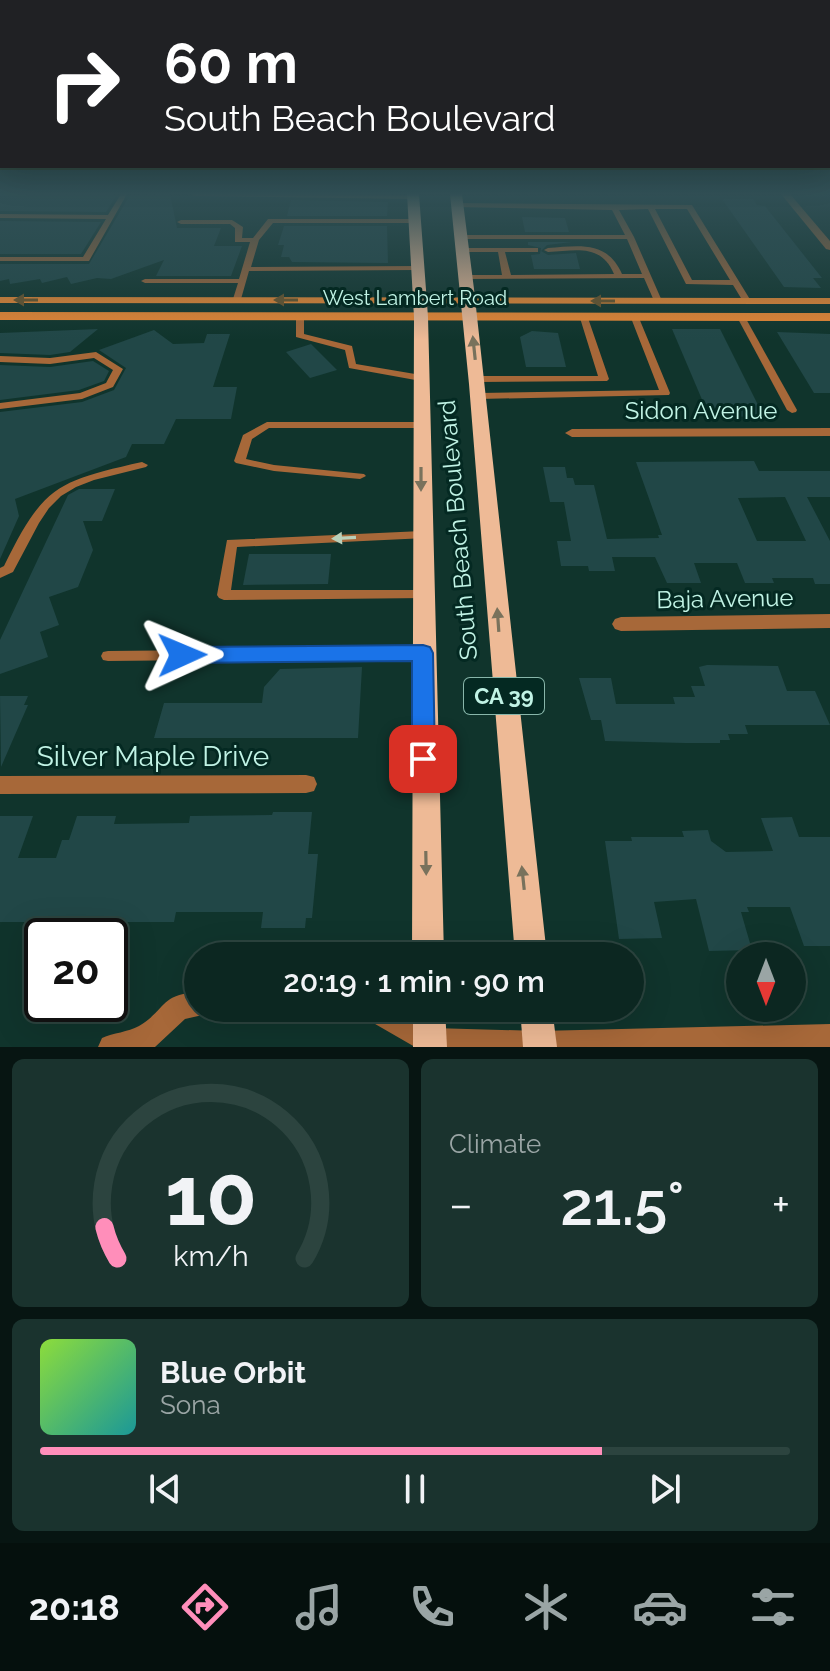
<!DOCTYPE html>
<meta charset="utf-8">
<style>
:root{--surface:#0c2721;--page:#1a332e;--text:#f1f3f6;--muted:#9aa5a5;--line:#2c443f;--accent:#ff8eba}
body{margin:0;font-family:Raleway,sans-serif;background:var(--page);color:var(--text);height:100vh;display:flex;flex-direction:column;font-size:30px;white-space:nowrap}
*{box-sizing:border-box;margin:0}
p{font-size:26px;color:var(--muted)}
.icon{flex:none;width:44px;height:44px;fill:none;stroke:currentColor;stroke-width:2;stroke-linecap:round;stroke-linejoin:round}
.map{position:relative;height:1047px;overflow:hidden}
.sheet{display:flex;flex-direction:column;gap:12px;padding:12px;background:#071512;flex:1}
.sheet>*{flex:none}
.guide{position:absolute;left:0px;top:0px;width:830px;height:168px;box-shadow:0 8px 32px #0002,0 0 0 2px var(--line);background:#202124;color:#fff;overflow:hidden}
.needle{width:52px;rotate:180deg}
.tools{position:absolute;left:726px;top:942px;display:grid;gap:16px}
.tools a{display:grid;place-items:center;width:80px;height:80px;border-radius:50%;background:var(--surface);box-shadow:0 8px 32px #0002,0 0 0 2px var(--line);font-size:40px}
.speed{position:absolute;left:24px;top:918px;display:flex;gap:16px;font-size:40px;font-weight:700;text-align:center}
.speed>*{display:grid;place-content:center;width:104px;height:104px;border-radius:50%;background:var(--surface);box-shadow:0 8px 32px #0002,0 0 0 2px var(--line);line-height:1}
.speed .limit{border:4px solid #111;border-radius:12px;background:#fff;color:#111}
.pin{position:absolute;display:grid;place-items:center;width:68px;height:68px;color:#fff;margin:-34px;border-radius:16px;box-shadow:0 4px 12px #0006}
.me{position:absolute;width:88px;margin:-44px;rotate:89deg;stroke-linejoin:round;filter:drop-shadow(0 0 6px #0008)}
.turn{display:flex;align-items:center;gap:28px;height:168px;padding:0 32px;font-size:36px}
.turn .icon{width:104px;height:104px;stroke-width:2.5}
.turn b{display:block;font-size:56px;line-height:68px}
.big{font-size:60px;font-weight:600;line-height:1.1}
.sheet .card{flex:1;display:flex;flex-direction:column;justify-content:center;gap:12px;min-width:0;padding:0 28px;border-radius:12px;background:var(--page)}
.sheet .dial{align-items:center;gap:0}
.dial svg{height:208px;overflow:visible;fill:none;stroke:var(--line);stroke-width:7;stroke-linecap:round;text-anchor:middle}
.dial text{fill:var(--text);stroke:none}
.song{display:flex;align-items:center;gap:24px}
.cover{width:96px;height:96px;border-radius:12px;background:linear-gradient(135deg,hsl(90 70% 55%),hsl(180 70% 35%))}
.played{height:8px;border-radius:4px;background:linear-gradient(90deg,var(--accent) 75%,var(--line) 75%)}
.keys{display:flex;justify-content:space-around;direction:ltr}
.heat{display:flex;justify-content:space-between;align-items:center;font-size:44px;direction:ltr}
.sheet .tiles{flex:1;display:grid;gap:12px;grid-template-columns:1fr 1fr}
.card:last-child{grid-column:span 2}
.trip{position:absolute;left:184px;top:942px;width:460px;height:80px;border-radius:40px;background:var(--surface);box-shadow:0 8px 32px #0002,0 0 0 2px var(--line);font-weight:600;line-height:80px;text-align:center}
.tabs{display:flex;height:128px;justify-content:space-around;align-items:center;background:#05100d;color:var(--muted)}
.tabs .icon{width:56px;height:56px}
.tabs .on{color:var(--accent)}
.tabs b{font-size:36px;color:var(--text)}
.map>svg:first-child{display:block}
.building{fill:#214747;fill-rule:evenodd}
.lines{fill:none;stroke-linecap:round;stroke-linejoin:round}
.service{fill:#a76839;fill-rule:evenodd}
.minor{fill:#a76839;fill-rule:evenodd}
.secondary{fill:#ec8833;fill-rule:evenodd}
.primary{fill:#eeba96;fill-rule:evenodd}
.oneway{fill:#6c542a}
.oneway2{fill:#79725c}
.oneway3{fill:#bad0ba}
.route{fill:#1a73e8;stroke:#114b97;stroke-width:2}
.labels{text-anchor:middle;stroke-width:6;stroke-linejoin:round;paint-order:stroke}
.far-street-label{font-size:20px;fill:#c1f3e5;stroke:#042922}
.shield{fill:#042922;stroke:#88b6aa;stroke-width:2}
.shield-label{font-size:22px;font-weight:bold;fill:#c1f3e5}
.street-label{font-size:24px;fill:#c1f3e5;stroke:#042922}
.near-street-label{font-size:28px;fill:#c1f3e5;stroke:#042922}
</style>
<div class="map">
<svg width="830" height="1047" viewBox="0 0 830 1047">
<rect width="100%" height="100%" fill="#10342c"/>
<g class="building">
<path d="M0,194H114L116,196L106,212L0,211Z"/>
<path d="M170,194L177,228H221L214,246H242L231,276H156L164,260L111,279L97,278L71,284L67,277L42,283L40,279L10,284L9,279L0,281V264H89L130,195Z"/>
<path d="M722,199H753L757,205L765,206L822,278H813L821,288L784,287Z"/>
<path d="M291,200L388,202L387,216H287Z"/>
<path d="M522,217L565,218L569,232H525Z"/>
<path d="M0,221L101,222L81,254H0Z"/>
<path d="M284,226H387L388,263L292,262L289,257H281L284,245H278Z"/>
<path d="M528,242H572L547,245L541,251L548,255L576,253L580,269H534L531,255L540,254L541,248L528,245Z"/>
<path d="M98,329L70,352L50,355L0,353V333Z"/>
<path d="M672,329H720L764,417L709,416Z"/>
<path d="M154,330L173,344L204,343L207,334H230L213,387H237L231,419H176L164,444H132L126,457L15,499L19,516L0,559V412L82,402L114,390L126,368L99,350Z"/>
<path d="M532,331L558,333L566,367H526L520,337Z"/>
<path d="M777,332L830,334V393H814Z"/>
<path d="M311,344L337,370L310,378L286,352Z"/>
<path d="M93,361L109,371L104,381L79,390L0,400V365L50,367Z"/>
<path d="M754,461L759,471H830V497H807L830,541V584H815L813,578H772L774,583H745L737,563H694L701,583H667L655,557H612L615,571H589L588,566H561L557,541H571L564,502H550L543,467H565L567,478H573L575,485H594L607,539L659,538L658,535H662L636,462ZM785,497L806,541H757L738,498Z"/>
<path d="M79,489H115L102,521H83L93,550L78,587L49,597L59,625L40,632L48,657L0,674V640L68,495Z"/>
<path d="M249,554H331L328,584L243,585Z"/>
<path d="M707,665L778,666L787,691H815L830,725H745L748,734H728L730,740H720V743H685L605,741L601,720H591L579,678H611L616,704H675L673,697H695L691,686H705L699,667Z"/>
<path d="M362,667L358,738H154L164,703H262L264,687L280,669Z"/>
<path d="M0,696H28L24,705H28L1,767Z"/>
<path d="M273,812H312L308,854H318L312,918H306L305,928H261L263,912H176L174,922H0V816H33L18,858H56L62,840H69L77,816H116L114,824L189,823L190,816L272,815Z"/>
<path d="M792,817L799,837H830V946H804L790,907H747L749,912H741L752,950L709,951L696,899L654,902L662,938L619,939L605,841H632L631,837H684L682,831L708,830L711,841L726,852L773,851L761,818Z"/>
</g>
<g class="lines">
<g class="service">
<path d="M121,194H127L89,261H0V257H83L106,219L0,218V214L108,215Z"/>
<path d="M191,194L414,195L418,197L414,199L194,196Z"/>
<path d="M454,203L692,205L751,301L744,303L733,285L686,284L648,209L619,210L634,237L662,301L661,303H655L644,278L463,279V275H502L498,252H461L460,250L464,248H538V252H505L511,275L614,274C601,243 575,251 548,252L544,250L548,248C579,246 607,240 622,274H642L627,239H461L457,237L461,235H625L612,210L457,207L453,205ZM655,209H687L730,280H692Z"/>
<path d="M268,219H416L420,221L416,223H273L259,240L251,267L417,266L421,268L417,270L249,271L241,299L237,302L233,299L238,283H145L141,281L145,279H239L250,242H235V228L230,224H181L177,222L181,220H232L243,227L242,238H253Z"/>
<path d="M300,313L304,316V334L352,346L356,364L421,375L426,378L421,381L349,368L345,350L296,337V316Z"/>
<path d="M741,314L745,317L797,410L796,412L792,413L787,410L737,317Z"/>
<path d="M584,315L588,318L609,379L607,381L478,382L473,379L478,376H598L580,318Z"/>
<path d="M635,315L639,318L670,393L669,395L479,399L474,396L479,393L659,390L631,318Z"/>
<path d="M96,352L123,369L113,387L82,399L0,409V403L80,393L106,383L113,370L94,358L50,364L0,362V356L50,358Z"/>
<path d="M267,422H421L426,425L421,428H269L252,439L246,459L274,465L364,474L366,476L360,479L274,471L236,463L234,461L243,435Z"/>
<path d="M142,462L148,465L146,467L94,480L76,487L61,496L49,508L39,523L13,572L0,578V568L4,566C43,486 57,481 142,462Z"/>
<path d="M422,531L426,532L428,535L426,538L237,547L231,590H422L427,592L429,595L427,598L224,600L219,598L217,595L227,540Z"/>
<path d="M423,648L428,649L430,653L428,657L423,658L108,661L103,660L101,656L103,652L108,651Z"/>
</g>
<g class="minor">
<path d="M781,194H790L830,241V250L826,249Z"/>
<path d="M830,428V436L572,437L565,433L572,429Z"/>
<path d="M830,614V628L621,631L615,629L612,624L615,619L621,617Z"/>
<path d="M306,775L314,777L317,784L314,791L306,793L0,794V776Z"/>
<path d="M198,992V1008H210L207,1014L185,1019L155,1047H98L102,1038C113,1033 128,1032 139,1026C166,1010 160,994 198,992Z"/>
<path d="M359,1008H397L433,1028L539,1031L830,1024V1047H415L363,1017Z"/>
</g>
<g class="secondary">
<path d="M0,297L830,298V304L0,303Z"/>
<path d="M0,312L830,313V321L0,320Z"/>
</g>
<g class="primary">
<path d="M407,194H419L428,317L444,956H412L414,317Z"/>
<path d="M450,194H462L474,289L547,956H515L469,384Z"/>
<path d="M413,1008H445L447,1047H413Z"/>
<path d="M520,1008H552L557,1047H523Z"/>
</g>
</g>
<defs><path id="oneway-solid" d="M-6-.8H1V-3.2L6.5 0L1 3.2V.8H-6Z" transform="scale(2)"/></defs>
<g class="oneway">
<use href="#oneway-solid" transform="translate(26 300) rotate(180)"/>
<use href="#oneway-solid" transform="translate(286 300) rotate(-180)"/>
<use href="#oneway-solid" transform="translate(603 301) rotate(-180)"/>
</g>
<g class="oneway2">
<use href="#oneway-solid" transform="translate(474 348) rotate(-96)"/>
<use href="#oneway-solid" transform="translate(421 479) rotate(90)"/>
<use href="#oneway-solid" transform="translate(498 620) rotate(-94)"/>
<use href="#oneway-solid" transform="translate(426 863) rotate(89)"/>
<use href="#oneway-solid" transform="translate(523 878) rotate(-96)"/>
</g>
<use class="oneway3" href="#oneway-solid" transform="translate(344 538) rotate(177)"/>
<linearGradient id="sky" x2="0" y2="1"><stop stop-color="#091d18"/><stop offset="0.57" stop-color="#315056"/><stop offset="1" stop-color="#315056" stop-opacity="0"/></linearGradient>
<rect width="830" height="340" fill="url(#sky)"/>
<path class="route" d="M423,645L430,647L433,653L435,759L432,766L423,769L415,766L412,759V661L182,663L174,661L171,655L174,649L182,647Z"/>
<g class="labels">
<g class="far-street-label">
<text x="415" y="305">West Lambert Road</text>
</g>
<rect class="shield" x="464" y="678" width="80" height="36" rx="6"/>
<g class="shield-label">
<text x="504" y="704">CA 39</text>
</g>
<g class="street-label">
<text x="701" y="419">Sidon Avenue</text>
<text transform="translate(458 530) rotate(-95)" y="8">South Beach Boulevard</text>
<text transform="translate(725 599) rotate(-1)" y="8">Baja Avenue</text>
</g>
<g class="near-street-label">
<text x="153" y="766">Silver Maple Drive</text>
</g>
</g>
</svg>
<div class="tools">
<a><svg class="needle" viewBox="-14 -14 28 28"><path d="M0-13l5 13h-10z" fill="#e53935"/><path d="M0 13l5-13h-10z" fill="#9aa5a5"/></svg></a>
</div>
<div class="speed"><div class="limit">20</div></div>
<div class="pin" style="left:423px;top:759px;background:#d93025"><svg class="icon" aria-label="arrive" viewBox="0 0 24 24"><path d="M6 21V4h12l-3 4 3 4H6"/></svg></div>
<svg class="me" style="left:182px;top:655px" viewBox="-20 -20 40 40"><path d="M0-17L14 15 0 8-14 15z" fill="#1a73e8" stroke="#fff" stroke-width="4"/></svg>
<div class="trip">20:19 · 1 min · 90 m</div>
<div class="guide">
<div class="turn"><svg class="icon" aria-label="right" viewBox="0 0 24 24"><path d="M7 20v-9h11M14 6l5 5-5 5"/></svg><div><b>60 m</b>South Beach Boulevard</div></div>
</div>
</div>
<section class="sheet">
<div class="tiles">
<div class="card dial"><svg viewBox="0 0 100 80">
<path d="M14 69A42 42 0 1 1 86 69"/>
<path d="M14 69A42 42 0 0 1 9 57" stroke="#ff8eba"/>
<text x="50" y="56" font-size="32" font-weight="700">10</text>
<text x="50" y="72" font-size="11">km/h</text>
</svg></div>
<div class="card"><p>Climate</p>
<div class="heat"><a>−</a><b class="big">21.5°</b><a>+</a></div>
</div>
<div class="card">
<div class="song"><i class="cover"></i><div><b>Blue Orbit</b><p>Sona</p></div></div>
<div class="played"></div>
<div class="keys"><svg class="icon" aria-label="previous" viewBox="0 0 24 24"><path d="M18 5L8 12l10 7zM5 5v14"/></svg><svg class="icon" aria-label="pause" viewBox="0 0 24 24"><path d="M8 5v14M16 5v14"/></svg><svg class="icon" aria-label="next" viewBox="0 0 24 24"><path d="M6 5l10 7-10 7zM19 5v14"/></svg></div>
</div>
</div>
</section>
<nav class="tabs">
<b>20:18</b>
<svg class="icon on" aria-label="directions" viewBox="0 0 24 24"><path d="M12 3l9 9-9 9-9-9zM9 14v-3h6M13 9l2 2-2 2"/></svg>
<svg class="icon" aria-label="music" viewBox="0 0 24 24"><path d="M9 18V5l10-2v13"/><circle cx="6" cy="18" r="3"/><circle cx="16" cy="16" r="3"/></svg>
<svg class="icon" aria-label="phone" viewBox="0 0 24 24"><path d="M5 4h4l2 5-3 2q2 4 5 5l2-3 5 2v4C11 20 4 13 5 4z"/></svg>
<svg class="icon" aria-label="climate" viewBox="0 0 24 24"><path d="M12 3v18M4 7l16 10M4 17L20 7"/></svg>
<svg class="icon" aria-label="car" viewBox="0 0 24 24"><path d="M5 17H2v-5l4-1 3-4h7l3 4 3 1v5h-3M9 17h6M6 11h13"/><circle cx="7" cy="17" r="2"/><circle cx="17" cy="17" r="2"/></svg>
<svg class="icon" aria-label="filters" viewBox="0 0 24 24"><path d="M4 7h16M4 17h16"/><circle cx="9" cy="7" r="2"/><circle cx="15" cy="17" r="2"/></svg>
</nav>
